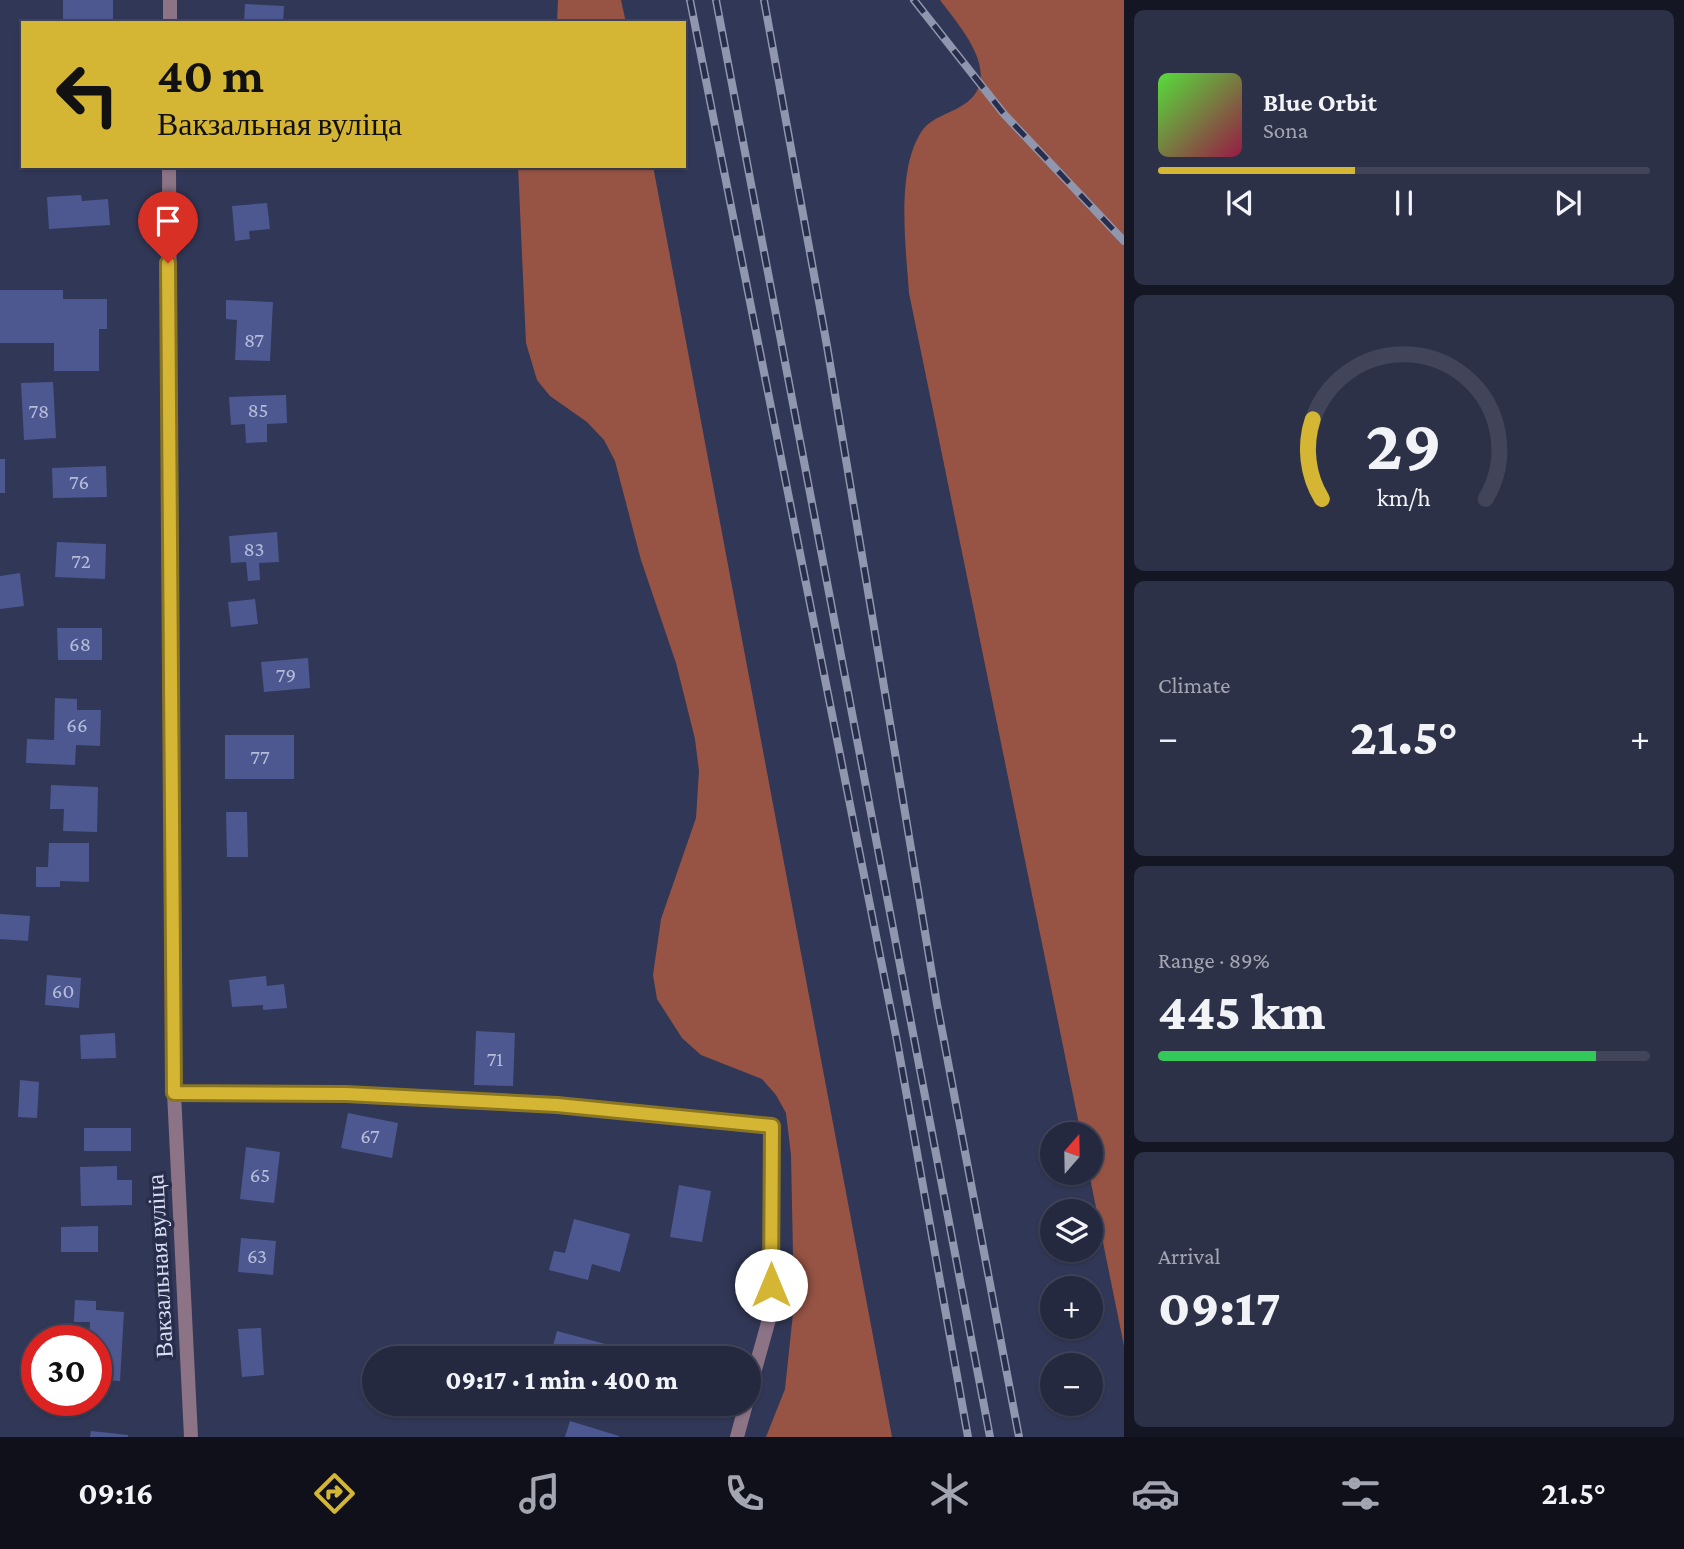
<!DOCTYPE html>
<meta charset="utf-8">
<style>
:root{--surface:#252940;--page:#2d3147;--text:#f1f3f6;--muted:#a3a6b1;--line:#424559;--accent:#d5b534}
body{margin:0;font-family:"Crimson Pro",serif;background:var(--page);color:var(--text);height:100vh;display:flex;flex-direction:column;font-size:26px;white-space:nowrap}
*{box-sizing:border-box;margin:0}
p{font-size:23px;color:var(--muted)}
.icon{flex:none;width:38px;height:38px;fill:none;stroke:currentColor;stroke-width:2;stroke-linecap:round;stroke-linejoin:round}
.map{position:relative;flex:1;overflow:hidden}
.sheet{display:flex;flex-direction:column;gap:10px;padding:10px;background:#141723;width:560px}
.sheet>*{flex:none}
.top-card{position:absolute;left:21px;top:21px;width:665px;height:147px;border-radius:0px;box-shadow:0 2px 5px #0004,0 0 0 2px var(--line);background:#d5b534;color:#111;overflow:hidden}
.needle{width:46px;rotate:20deg}
.controls{position:absolute;left:1040px;top:1122px;display:grid;gap:14px}
.controls a{display:grid;place-items:center;width:63px;height:63px;border-radius:50%;background:var(--surface);box-shadow:0 2px 5px #0004,0 0 0 2px var(--line);font-size:35px}
.speed{position:absolute;left:21px;top:1325px;display:flex;gap:14px;font-size:35px;font-weight:700;text-align:center}
.speed>*{display:grid;place-content:center;width:91px;height:91px;border-radius:50%;background:var(--surface);box-shadow:0 2px 5px #0004,0 0 0 2px var(--line);line-height:1}
.speed .limit{border:10px solid #d22;background:#fff;color:#111}
.pin{position:absolute;display:grid;place-items:center;width:60px;height:60px;color:#fff;margin:-72px -30px;border-radius:50% 50% 50% 0;rotate:-45deg;box-shadow:0 0 7px #0007}
.pin .icon{rotate:45deg}
.me{position:absolute;width:77px;margin:-38px;rotate:0deg;stroke-linejoin:round;filter:drop-shadow(0 0 5px #0008)}
.turn{display:flex;align-items:center;gap:24px;height:147px;padding:0 21px;font-size:32px}
.turn .icon{width:91px;height:91px;stroke-width:2.5}
.turn b{display:block;font-size:49px;line-height:60px}
.big{font-size:52px;font-weight:800;line-height:1.1}
.sheet .card{flex:1;display:flex;flex-direction:column;justify-content:center;gap:10px;min-width:0;padding:0 24px;border-radius:10px;background:var(--page)}
.sheet .dial{align-items:center;gap:0}
.dial svg{height:182px;overflow:visible;fill:none;stroke:var(--line);stroke-width:7;stroke-linecap:round;text-anchor:middle}
.dial text{fill:var(--text);stroke:none}
.song{display:flex;align-items:center;gap:21px}
.cover{width:84px;height:84px;border-radius:10px;background:linear-gradient(135deg,hsl(110 70% 55%),hsl(340 70% 35%))}
.played{height:7px;border-radius:4px;background:linear-gradient(90deg,var(--accent) 40%,var(--line) 40%)}
.keys{display:flex;justify-content:space-around;direction:ltr}
.heat{display:flex;justify-content:space-between;align-items:center;font-size:38px;direction:ltr}
.charge{height:10px;border-radius:5px;background:linear-gradient(90deg,#34c759 89%,var(--line) 0)}
.trip{position:absolute;left:362px;top:1346px;width:399px;height:70px;border-radius:35px;background:var(--surface);box-shadow:0 2px 5px #0004,0 0 0 2px var(--line);font-weight:800;line-height:70px;text-align:center}
.menu{display:flex;height:112px;justify-content:space-around;align-items:center;background:#0f101a;color:var(--muted)}
.menu .icon{width:49px;height:49px}
.menu .active{color:var(--accent)}
.menu b{font-size:32px;color:var(--text)}
main{display:flex;flex:1;min-height:0}
.map>svg:first-child{display:block}
.forest{fill:#975445}
.building{fill:#4d5891}
.lines{fill:none;stroke-linecap:round;stroke-linejoin:round}
.minor{stroke:#8c7386;stroke-width:14}
.rail-casing{stroke:#9096ae;stroke-width:8}
.rail{stroke:#272d4b;stroke-width:5;stroke-dasharray:16;stroke-linecap:butt}
.route-casing{stroke:#8a7622;stroke-width:18}
.route{stroke:#d5b534;stroke-width:12}
.labels{text-anchor:middle;stroke-width:7;stroke-linejoin:round;paint-order:stroke}
.number-label{font-size:21px;fill:#b5bcd9}
.street-label{font-size:24px;fill:#d8ddf1;stroke:#272d4b}
</style>
<main>
<div class="map">
<svg width="1124" height="1437" viewBox="0 0 1124 1437">
<rect width="100%" height="100%" fill="#313756"/>
<g class="forest">
<path d="M558,0H621L626,23H557Z"/>
<path d="M940,0H1124V1346L1089,1173L1090,1134H1081L909,293C906,248 896,174 920,134C930,117 948,115 963,105C1006,77 960,27 940,0Z"/>
<path d="M518,166H653L892,1437H766L785,1389L794,1304L791,1155L786,1113L776,1095L762,1079L701,1055L682,1038L657,999L653,975L661,919L696,818L699,771L695,739L676,663L641,560L615,461L604,440L587,422L550,396L537,380L526,343Z"/>
</g>
<g class="building">
<rect x="63" y="0" width="50" height="23"/>
<path d="M245,4L284,6L283,23H244Z"/>
<path d="M81,195L82,201L108,199L110,225L49,229L47,197Z"/>
<path d="M267,203L270,229L249,231L250,239L235,241L232,206Z"/>
<path d="M0,290H63V299H107V329H99V371H54V343H0Z"/>
<path d="M226,300L273,302L270,361L235,360L237,320L226,319Z"/>
<path d="M53,382L56,438L24,440L21,383Z"/>
<path d="M286,395L287,423L267,424V442L246,443L245,424L231,425L229,397Z"/>
<rect x="0" y="459" width="5" height="34"/>
<path d="M106,466L107,497L53,498L52,468Z"/>
<path d="M277,532L279,562L259,563L260,580L248,581L246,562L231,563L229,536Z"/>
<path d="M57,542L106,544L105,579L55,577Z"/>
<path d="M20,573L24,606L0,609V576Z"/>
<path d="M255,599L258,624L231,627L228,602Z"/>
<path d="M57,628H102V660H58Z"/>
<path d="M308,658L310,688L264,692L261,662Z"/>
<path d="M55,698L77,699V710H101L100,746L76,745L75,765L26,763L27,739L54,740Z"/>
<rect x="225" y="735" width="69" height="44"/>
<path d="M51,785L98,787L97,832L63,831L64,809H50Z"/>
<path d="M226,812H247L248,857H227Z"/>
<path d="M49,843H89V882L60,881V887H36V867H48Z"/>
<path d="M0,914L30,916L28,941L0,939Z"/>
<path d="M47,975L81,978L79,1008L45,1005Z"/>
<path d="M266,976L267,986L284,984L287,1008L263,1010V1005L232,1007L229,980Z"/>
<path d="M476,1031L515,1033L513,1086L474,1085Z"/>
<path d="M115,1033L116,1058L81,1059L80,1035Z"/>
<path d="M20,1080L39,1082L37,1118L18,1117Z"/>
<path d="M348,1113L398,1123L392,1158L341,1148Z"/>
<rect x="84" y="1128" width="47" height="23"/>
<path d="M246,1147L280,1152L274,1203L240,1199Z"/>
<path d="M117,1166V1180H132V1205L81,1206L80,1167Z"/>
<path d="M679,1185L711,1191L702,1242L670,1237Z"/>
<path d="M574,1219L630,1234L620,1272L592,1264L588,1280L549,1270L554,1251L565,1253Z"/>
<path d="M98,1226V1252H61V1227Z"/>
<path d="M241,1238L276,1241L273,1275L238,1272Z"/>
<path d="M75,1300L96,1301V1310L124,1312L120,1381L96,1380V1340H89L90,1322H74Z"/>
<path d="M261,1328L264,1375L242,1377L238,1329Z"/>
<path d="M557,1331L609,1345L606,1358L550,1357Z"/>
<path d="M570,1421L619,1436V1437H565Z"/>
<path d="M91,1431L128,1435V1437H90Z"/>
</g>
<g class="lines">
<g class="minor">
<path d="M170,23V0"/>
<path d="M169,166L174,1093L191,1437"/>
<path d="M174,1093L346,1094L557,1105L772,1127L771,1312L749,1391"/>
<path d="M737,1437L746,1404"/>
</g>
<defs>
<g id="rail">
<path d="M690,0L897,1041L968,1437"/>
<path d="M716,0L990,1437"/>
<path d="M764,0L827,346L937,1004L1019,1437"/>
<path d="M914,0L1004,114L1124,241"/>
</g>
</defs>
<use href="#rail" class="rail-casing"/>
<use href="#rail" class="rail"/>
</g>
<g class="lines">
<defs>
<path id="route" d="M168,263L174,1093L346,1094L557,1105L772,1126L771,1285"/>
</defs>
<use href="#route" class="route-casing"/>
<use href="#route" class="route"/>
</g>
<g class="labels">
<g class="number-label">
<text x="254" y="347">87</text>
<text x="258" y="417">85</text>
<text x="39" y="418">78</text>
<text x="79" y="489">76</text>
<text x="254" y="556">83</text>
<text x="81" y="568">72</text>
<text x="80" y="651">68</text>
<text x="286" y="682">79</text>
<text x="77" y="732">66</text>
<text x="260" y="764">77</text>
<text x="63" y="998">60</text>
<text x="495" y="1066">71</text>
<text x="370" y="1143">67</text>
<text x="260" y="1182">65</text>
<text x="257" y="1263">63</text>
</g>
<g class="street-label">
<text transform="translate(160 1266) rotate(-93)" y="8">Вакзальная вуліца</text>
</g>
</g>
</svg>
<div class="controls">
<a><svg class="needle" viewBox="-14 -14 28 28"><path d="M0-13l5 13h-10z" fill="#e53935"/><path d="M0 13l5-13h-10z" fill="#a3a6b1"/></svg></a>
<a><svg class="icon" aria-label="layers" viewBox="0 0 24 24"><path d="M12 4l9 5-9 5-9-5zM3 14l9 5 9-5"/></svg></a>
<a>+</a>
<a>−</a>
</div>
<div class="speed"><div class="limit">30</div></div>
<div class="pin" style="left:168px;top:263px;background:#d93025"><svg class="icon" aria-label="arrive" viewBox="0 0 24 24"><path d="M6 21V4h12l-3 4 3 4H6"/></svg></div>
<svg class="me" style="left:771px;top:1285px" viewBox="-20 -20 40 40"><circle r="19" fill="#fff"/><path d="M0-13L10 11 0 6-10 11z" fill="#d5b534"/></svg>
<div class="trip">09:17 · 1 min · 400 m</div>
<div class="top-card">
<div class="turn"><svg class="icon" aria-label="left" viewBox="0 0 24 24"><path d="M17 20v-9H6M10 6l-5 5 5 5"/></svg><div><b>40 m</b>Вакзальная вуліца</div></div>
</div>
</div>
<section class="sheet">
<div class="card">
<div class="song"><i class="cover"></i><div><b>Blue Orbit</b><p>Sona</p></div></div>
<div class="played"></div>
<div class="keys"><svg class="icon" aria-label="previous" viewBox="0 0 24 24"><path d="M18 5L8 12l10 7zM5 5v14"/></svg><svg class="icon" aria-label="pause" viewBox="0 0 24 24"><path d="M8 5v14M16 5v14"/></svg><svg class="icon" aria-label="next" viewBox="0 0 24 24"><path d="M6 5l10 7-10 7zM19 5v14"/></svg></div>
</div>
<div class="card dial"><svg viewBox="0 0 100 80">
<path d="M14 69A42 42 0 1 1 86 69"/>
<path d="M14 69A42 42 0 0 1 10 34" stroke="#d5b534"/>
<text x="50" y="56" font-size="32" font-weight="700">29</text>
<text x="50" y="72" font-size="11">km/h</text>
</svg></div>
<div class="card"><p>Climate</p>
<div class="heat"><a>−</a><b class="big">21.5°</b><a>+</a></div>
</div>
<div class="card"><p>Range · 89%</p><b class="big">445 km</b><div class="charge"></div></div>
<div class="card"><p>Arrival</p><b class="big">09:17</b></div>
</section>
</main>
<nav class="menu">
<b>09:16</b>
<svg class="icon active" aria-label="directions" viewBox="0 0 24 24"><path d="M12 3l9 9-9 9-9-9zM9 14v-3h6M13 9l2 2-2 2"/></svg>
<svg class="icon" aria-label="music" viewBox="0 0 24 24"><path d="M9 18V5l10-2v13"/><circle cx="6" cy="18" r="3"/><circle cx="16" cy="16" r="3"/></svg>
<svg class="icon" aria-label="phone" viewBox="0 0 24 24"><path d="M5 4h4l2 5-3 2q2 4 5 5l2-3 5 2v4C11 20 4 13 5 4z"/></svg>
<svg class="icon" aria-label="climate" viewBox="0 0 24 24"><path d="M12 3v18M4 7l16 10M4 17L20 7"/></svg>
<svg class="icon" aria-label="car" viewBox="0 0 24 24"><path d="M5 17H2v-5l4-1 3-4h7l3 4 3 1v5h-3M9 17h6M6 11h13"/><circle cx="7" cy="17" r="2"/><circle cx="17" cy="17" r="2"/></svg>
<svg class="icon" aria-label="filters" viewBox="0 0 24 24"><path d="M4 7h16M4 17h16"/><circle cx="9" cy="7" r="2"/><circle cx="15" cy="17" r="2"/></svg>
<b>21.5°</b>
</nav>
